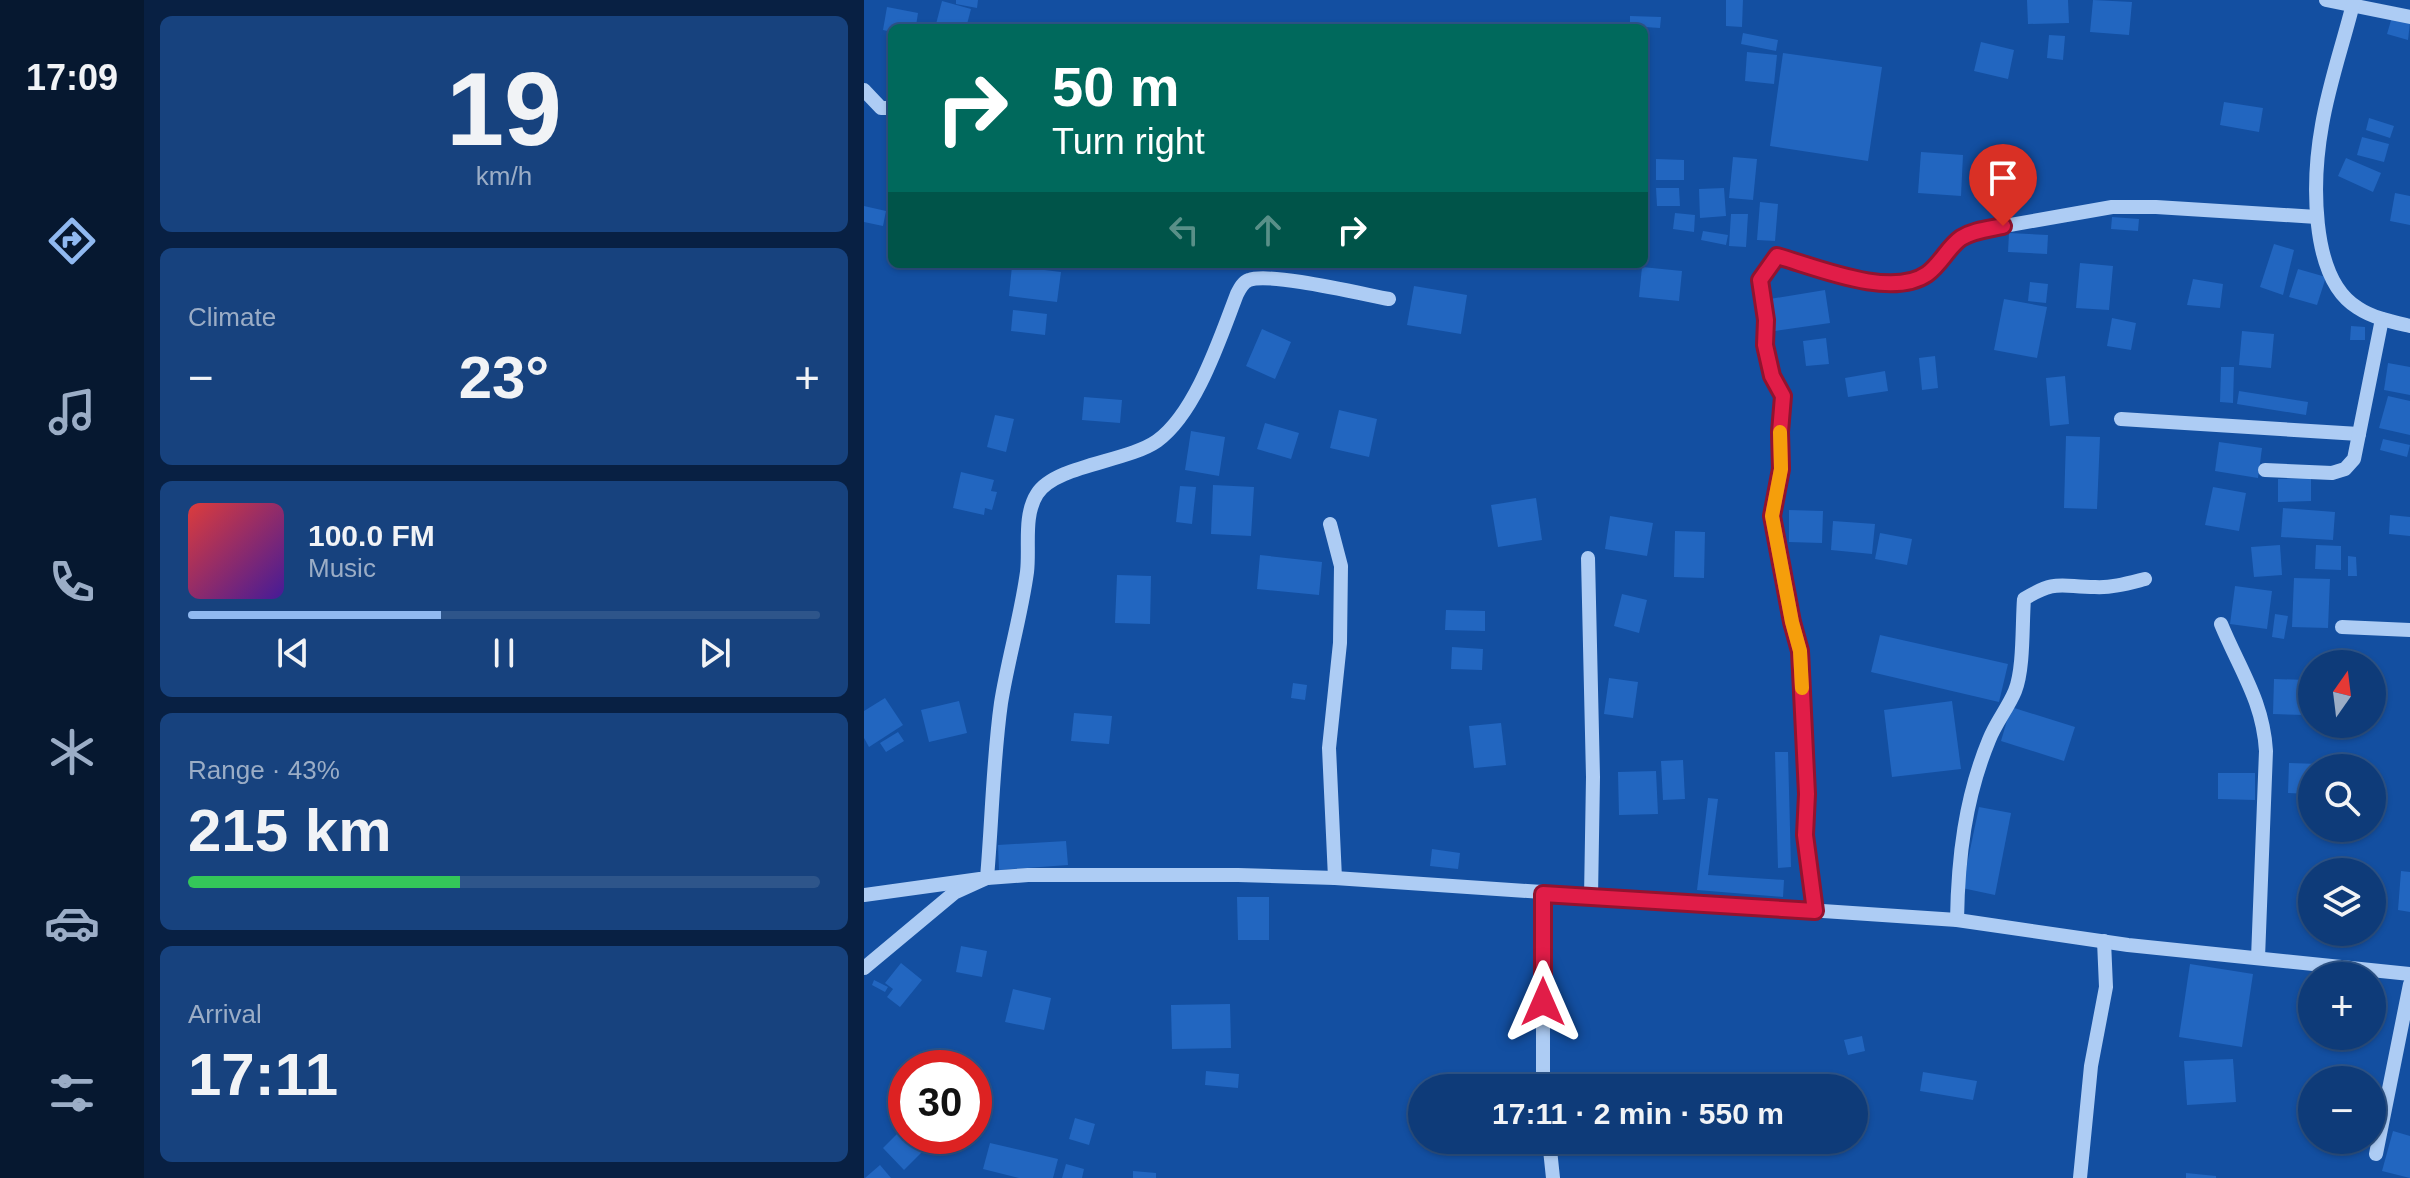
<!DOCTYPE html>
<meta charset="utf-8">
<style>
:root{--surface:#0e3b79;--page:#17427e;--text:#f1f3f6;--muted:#9badc6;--line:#2e558a;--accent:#90b9f0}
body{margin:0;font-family:Helvetica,sans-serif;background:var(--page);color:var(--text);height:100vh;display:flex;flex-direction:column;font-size:30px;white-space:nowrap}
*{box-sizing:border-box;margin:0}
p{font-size:26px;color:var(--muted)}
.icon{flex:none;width:44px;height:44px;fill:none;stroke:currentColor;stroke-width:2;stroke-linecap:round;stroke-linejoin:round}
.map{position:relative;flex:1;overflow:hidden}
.drawer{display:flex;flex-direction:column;gap:16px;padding:16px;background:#082043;width:720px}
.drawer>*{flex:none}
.hud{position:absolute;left:24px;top:24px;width:760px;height:244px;border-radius:12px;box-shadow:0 2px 6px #0004,0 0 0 2px var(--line);background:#00695c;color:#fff;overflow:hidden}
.needle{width:52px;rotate:14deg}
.fabs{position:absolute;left:1434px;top:650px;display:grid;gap:16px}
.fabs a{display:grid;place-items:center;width:88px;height:88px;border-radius:50%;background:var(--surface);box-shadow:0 2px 6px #0004,0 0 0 2px var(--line);font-size:40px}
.speed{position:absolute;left:24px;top:1050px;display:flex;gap:16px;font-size:40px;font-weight:700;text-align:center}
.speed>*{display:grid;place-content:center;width:104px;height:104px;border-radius:50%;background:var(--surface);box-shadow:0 2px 6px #0004,0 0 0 2px var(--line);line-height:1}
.speed .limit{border:12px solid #d22;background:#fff;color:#111}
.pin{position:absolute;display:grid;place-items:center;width:68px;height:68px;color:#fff;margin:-82px -34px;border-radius:50% 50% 50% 0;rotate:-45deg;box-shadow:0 0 8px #0007}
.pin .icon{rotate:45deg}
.me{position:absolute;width:88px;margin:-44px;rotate:0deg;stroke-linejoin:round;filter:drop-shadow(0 0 6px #0008)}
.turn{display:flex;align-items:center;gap:28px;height:168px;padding:0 32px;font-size:36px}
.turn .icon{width:104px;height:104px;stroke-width:2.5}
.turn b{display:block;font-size:56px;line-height:68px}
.lanes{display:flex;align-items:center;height:76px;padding:0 32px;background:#0003;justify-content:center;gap:40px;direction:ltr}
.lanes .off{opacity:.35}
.big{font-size:60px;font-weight:600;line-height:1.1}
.drawer .card{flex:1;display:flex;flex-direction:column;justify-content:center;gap:12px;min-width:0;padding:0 28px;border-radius:12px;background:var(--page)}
.drawer .dial{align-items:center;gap:0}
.dial b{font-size:104px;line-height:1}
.song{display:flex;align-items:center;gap:24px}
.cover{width:96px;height:96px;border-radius:12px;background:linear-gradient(135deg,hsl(0 70% 55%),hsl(260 70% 35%))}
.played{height:8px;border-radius:4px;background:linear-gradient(90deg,var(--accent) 40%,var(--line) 40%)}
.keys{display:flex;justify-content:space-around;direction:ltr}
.heat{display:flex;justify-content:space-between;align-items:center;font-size:44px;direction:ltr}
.charge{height:12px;border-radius:6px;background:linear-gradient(90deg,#34c759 43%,var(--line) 0)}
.trip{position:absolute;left:544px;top:1074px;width:460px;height:80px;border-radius:40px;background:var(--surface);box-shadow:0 2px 6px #0004,0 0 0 2px var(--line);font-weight:600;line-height:80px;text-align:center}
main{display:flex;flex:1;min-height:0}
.dock{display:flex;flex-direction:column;width:144px;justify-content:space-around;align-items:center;background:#061830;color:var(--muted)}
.dock .icon{width:56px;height:56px}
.dock .on{color:var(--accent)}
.dock b{font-size:36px;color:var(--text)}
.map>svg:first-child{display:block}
.building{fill:#2266c0}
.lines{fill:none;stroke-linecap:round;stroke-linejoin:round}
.minor{stroke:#adccf4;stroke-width:14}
.route-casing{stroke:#92132f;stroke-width:20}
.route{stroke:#e11d48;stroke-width:14}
.slow{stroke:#f59e0b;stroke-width:14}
</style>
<main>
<nav class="dock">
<b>17:09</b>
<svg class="icon on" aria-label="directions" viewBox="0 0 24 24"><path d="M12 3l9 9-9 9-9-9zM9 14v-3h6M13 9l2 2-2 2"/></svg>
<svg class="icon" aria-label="music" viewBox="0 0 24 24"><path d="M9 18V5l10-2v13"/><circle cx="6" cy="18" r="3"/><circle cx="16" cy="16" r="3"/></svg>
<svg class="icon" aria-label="phone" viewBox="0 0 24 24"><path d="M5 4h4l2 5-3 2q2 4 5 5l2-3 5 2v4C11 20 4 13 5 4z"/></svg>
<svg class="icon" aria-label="climate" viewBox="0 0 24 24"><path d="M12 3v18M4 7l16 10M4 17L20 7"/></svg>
<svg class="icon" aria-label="car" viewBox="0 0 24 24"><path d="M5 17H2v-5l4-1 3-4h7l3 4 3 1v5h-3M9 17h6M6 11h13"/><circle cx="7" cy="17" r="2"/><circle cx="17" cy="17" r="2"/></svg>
<svg class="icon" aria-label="filters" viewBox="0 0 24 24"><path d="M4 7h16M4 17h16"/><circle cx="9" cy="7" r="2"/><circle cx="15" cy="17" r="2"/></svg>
</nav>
<section class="drawer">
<div class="card dial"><b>19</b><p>km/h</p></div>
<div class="card"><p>Climate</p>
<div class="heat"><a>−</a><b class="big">23°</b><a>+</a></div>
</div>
<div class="card">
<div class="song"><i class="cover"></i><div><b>100.0 FM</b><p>Music</p></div></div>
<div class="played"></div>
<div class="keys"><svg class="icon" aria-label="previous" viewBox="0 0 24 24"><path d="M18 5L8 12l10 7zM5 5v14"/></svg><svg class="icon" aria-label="pause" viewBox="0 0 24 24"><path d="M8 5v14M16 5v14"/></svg><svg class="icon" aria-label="next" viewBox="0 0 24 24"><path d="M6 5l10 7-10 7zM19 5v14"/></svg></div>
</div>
<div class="card"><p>Range · 43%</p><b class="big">215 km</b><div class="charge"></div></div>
<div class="card"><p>Arrival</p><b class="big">17:11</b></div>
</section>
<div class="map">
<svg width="1546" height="1178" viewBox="0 0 1546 1178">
<rect width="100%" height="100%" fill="#134fa1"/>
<g class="building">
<path d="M92,0H114L113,8L92,4Z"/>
<path d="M862,0H879L878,27L862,26Z"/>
<path d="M1163,0H1204L1205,23L1164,24Z"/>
<path d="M1229,0L1268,2L1265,35L1226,32Z"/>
<path d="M78,1L107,9L102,28H71Z"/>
<path d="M23,7L54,13L52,26L39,23L38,28H28V32L19,30Z"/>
<path d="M766,16L797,17L796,28L766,26Z"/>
<path d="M1528,17L1546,23L1544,40L1523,34Z"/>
<path d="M879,33L914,40L912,51L877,44Z"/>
<path d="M1185,35L1201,36L1199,60L1183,58Z"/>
<path d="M1117,42L1150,50L1144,79L1110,71Z"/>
<path d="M883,52L913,55L910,84L881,81Z"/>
<path d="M919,53L1018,67L1004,161L906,146Z"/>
<path d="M1360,102L1399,108L1395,132L1356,125Z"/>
<path d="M1505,118L1530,126L1526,138L1502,130Z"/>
<path d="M1498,137L1525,144L1520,162L1493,155Z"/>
<path d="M1057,152L1099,155L1097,196L1054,193Z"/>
<path d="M869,157L893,159L889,200L865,198Z"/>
<path d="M1482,158L1517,173L1509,192L1474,176Z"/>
<path d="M792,159L820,160V180H792Z"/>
<path d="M792,188H815L816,206H793Z"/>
<path d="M860,188L862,216L836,218L835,189Z"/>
<path d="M1531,193L1546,196V225L1526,221Z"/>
<path d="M896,202L914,204L911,241L893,240Z"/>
<path d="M0,206L22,211L19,226L0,222Z"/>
<path d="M811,213L831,215L830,232L809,229Z"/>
<path d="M867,214H884L882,247L865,246Z"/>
<path d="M1248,217L1275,219L1274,231L1247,229Z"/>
<path d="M839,231L864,235L862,245L837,240Z"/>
<path d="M1145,233L1184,235L1183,254L1144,252Z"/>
<path d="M1410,244L1430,250L1419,295L1396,287Z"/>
<path d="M1216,263L1249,266L1245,310L1212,308Z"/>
<path d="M148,266L197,272L193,302L145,296Z"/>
<path d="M778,267L818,271L815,301L775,297Z"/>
<path d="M1434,269L1462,277L1453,305L1425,297Z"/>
<path d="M1329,279L1359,284L1356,308L1323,305Z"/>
<path d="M1166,282L1184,284L1182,303L1164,301Z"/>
<path d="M550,286L603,295L597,334L543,325Z"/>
<path d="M961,290L966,323L911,331L906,299Z"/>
<path d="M1140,299L1183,307L1173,358L1130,350Z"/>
<path d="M149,310L183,314L181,335L147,331Z"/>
<path d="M1248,318L1272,323L1267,350L1243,346Z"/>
<path d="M1487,326L1501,327V340H1486Z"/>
<path d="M398,329L427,342L411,379L382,366Z"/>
<path d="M1378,331L1410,334L1407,368L1375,365Z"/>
<path d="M962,338L965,364L942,366L939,341Z"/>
<path d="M1071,356L1074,388L1058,390L1055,358Z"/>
<path d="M1524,363L1546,367V395L1520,390Z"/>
<path d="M1357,367H1370L1369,403L1356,402Z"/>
<path d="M1021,371L1024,391L984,397L981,378Z"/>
<path d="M1201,376L1205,424L1186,426L1182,378Z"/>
<path d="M1375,391L1444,402L1442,415L1373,404Z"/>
<path d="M1524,396L1546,401V435L1515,428Z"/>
<path d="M220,397L258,400L256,423L218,420Z"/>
<path d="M475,410L513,419L505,457L466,448Z"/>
<path d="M131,415L150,419L142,452L123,447Z"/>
<path d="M401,423L435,433L427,459L393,449Z"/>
<path d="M327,431L361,437L355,476L321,470Z"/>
<path d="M1202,436L1236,437L1233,509L1200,508Z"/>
<path d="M1519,439L1546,445L1543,457L1516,450Z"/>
<path d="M1355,442L1398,448L1394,478L1351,471Z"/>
<path d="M97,472L130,480L127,491L133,492L128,510L121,508L120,515L89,508Z"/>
<path d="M1447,478V501L1414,502V479Z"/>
<path d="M349,485L390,487L387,536L347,534Z"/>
<path d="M316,486L332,487L328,524L312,522Z"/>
<path d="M1349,487L1382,493L1375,531L1341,525Z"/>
<path d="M672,498L678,540L634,547L627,505Z"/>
<path d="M1419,508L1471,512L1469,540L1417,537Z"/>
<path d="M925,510L959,511L958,543L925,542Z"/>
<path d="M1526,515L1546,517V536L1525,534Z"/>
<path d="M746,516L789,523L783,556L741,549Z"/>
<path d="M969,521L1011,524L1008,554L967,550Z"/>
<path d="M811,531L841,532L840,578L810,577Z"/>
<path d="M1016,533L1048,539L1043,565L1011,559Z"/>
<path d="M1416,545L1418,575L1390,577L1387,547Z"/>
<path d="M1452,545L1477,546V570L1451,569Z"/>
<path d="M396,555L458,562L455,595L393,589Z"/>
<path d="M1484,556L1492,557L1493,576H1484Z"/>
<path d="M253,575L287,576L286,624L251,623Z"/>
<path d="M1430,578L1466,579L1464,628L1428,627Z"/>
<path d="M1371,586L1408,591L1403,629L1366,624Z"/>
<path d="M758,594L783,600L775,633L750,626Z"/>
<path d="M582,610L621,611V631L581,630Z"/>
<path d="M1411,614L1424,616L1420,639L1408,637Z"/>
<path d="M1016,635L1144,664L1135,702L1007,672Z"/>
<path d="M588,647L619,649L618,670L587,669Z"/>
<path d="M745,678L774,682L769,718L740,714Z"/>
<path d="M1410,679L1443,680L1441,715L1409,714Z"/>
<path d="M429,683L443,685L441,700L427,698Z"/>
<path d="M21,698L39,725L5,747L0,738V711Z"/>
<path d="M95,701L103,733L65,742L57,710Z"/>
<path d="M1088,701L1097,769L1028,777L1020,710Z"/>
<path d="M1147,707L1211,727L1200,761L1137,741Z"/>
<path d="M210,713L248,716L245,744L207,741Z"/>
<path d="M637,723L642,765L610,768L605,726Z"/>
<path d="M34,732L40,741L22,752L16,743Z"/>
<path d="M911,752H924L927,867L914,868Z"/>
<path d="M819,760L821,799L799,800L797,761Z"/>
<path d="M1425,763L1486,765V768H1448V794L1424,793Z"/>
<path d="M792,771L794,814L755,815L754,772Z"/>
<path d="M1354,773H1391V800L1354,799Z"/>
<path d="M844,798L854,799L844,875L920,880L919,897L833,890Z"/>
<path d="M1115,807L1147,813L1131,895L1098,888Z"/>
<path d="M202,841L204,865L135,870L134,845Z"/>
<path d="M568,849L596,853L594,869L566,866Z"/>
<path d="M1537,871L1546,872V912L1534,910Z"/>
<path d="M373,897H405V940H374Z"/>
<path d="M97,946L123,951L118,977L92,972Z"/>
<path d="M37,963L58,980L36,1007L23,997L29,989L21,983Z"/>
<path d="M1326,964L1389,974L1378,1047L1315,1037Z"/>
<path d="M10,980L24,987L21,992L8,985Z"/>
<path d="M149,989L187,998L180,1030L141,1022Z"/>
<path d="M366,1004L367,1048L308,1049L307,1005Z"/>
<path d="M998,1036L1001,1051L984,1055L980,1040Z"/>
<path d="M1469,1036H1504L1503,1042L1469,1039Z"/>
<path d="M1369,1059L1372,1102L1323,1105L1320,1061Z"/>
<path d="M342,1071L375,1074L374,1088L341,1085Z"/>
<path d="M1059,1072L1113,1081L1109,1100L1056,1091Z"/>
<path d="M211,1118L231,1124L225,1145L205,1139Z"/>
<path d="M40,1127L42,1136H50L62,1148L40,1170L19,1148Z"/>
<path d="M1529,1131L1546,1136V1178L1518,1171Z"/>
<path d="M126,1143L194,1159L189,1178H155L119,1169Z"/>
<path d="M202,1164L220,1169L218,1178H198Z"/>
<path d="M16,1165L27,1178H1Z"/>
<path d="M269,1171L292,1173V1178H269Z"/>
<path d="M1322,1173L1352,1176V1178H1322Z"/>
</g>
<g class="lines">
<g class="minor">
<path d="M1462,0L1546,17"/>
<path d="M1490,0C1480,41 1465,83 1458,125C1449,175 1444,278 1494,308C1509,318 1529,322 1546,326"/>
<path d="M0,90L17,108H28"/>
<path d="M1257,419L1495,434"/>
<path d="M1401,470L1468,473L1481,469L1490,459L1518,319"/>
<path d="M466,524L477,566L476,643L465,748L471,878"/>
<path d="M724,558L729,777L727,897"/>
<path d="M1357,624C1376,670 1399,701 1402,751L1394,958"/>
<path d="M1478,627L1546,630"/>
<path d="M0,895L123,878C128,820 129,760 137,703C144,659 157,616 163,572C166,548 159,516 173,494C191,465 263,462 293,441C332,413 356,338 373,294C376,288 379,282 385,280C406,272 498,294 525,299"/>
<path d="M951,911L941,835L943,794L936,651L928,622L908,516L917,469L916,432L919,396L908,376L901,345L902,320L896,280L913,256C953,267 1021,297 1060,276C1076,267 1082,251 1095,240C1099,236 1107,234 1112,231L1248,207H1292L1453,217"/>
<path d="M1093,920C1094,858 1101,798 1125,740C1132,722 1144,708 1151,691C1160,669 1158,624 1160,599C1192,579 1197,587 1231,587C1248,588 1265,583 1281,579"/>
<path d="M0,968L90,893L123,878L164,875H374L471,878L1093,920L1264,945L1546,974"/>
<path d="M679,1088V894"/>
<path d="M685,1140L689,1178"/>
<path d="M1512,1154L1546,984"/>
<path d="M1216,1178L1227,1066L1242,987L1240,941"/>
</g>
</g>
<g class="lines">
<defs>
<path id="route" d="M679,1002V894L951,911L941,835L943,794L936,651L928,622L908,516L917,469L916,432L919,396L908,376L901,345L902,320L896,280L913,256C952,267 1027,299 1063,274C1077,264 1084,247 1097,238C1110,230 1125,229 1139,226"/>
</defs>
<use href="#route" class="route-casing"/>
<use href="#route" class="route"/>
<path class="slow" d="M916,432L917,469L908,516L928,622L936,651L938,688"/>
</g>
</svg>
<div class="fabs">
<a><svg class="needle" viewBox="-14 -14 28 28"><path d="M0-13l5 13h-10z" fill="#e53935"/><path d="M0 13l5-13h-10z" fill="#9badc6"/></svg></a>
<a><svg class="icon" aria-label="search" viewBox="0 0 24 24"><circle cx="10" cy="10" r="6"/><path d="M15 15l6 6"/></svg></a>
<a><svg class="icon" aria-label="layers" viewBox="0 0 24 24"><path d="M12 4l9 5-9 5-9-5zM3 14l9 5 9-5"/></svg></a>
<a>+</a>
<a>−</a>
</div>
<div class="speed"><div class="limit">30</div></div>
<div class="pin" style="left:1139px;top:226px;background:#d93025"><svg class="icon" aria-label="arrive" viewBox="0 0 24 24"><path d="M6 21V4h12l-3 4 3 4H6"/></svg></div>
<svg class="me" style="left:679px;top:1002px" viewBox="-20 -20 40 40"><path d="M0-17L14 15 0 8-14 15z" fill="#e11d48" stroke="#fff" stroke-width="4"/></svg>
<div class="trip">17:11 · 2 min · 550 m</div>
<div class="hud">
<div class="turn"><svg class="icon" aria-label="right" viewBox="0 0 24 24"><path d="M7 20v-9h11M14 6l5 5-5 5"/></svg><div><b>50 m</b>Turn right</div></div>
<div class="lanes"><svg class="icon off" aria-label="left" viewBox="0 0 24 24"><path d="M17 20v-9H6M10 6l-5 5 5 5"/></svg><svg class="icon off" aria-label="ahead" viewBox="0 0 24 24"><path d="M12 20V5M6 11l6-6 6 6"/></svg><svg class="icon" aria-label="right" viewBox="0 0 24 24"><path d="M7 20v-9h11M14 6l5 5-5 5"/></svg></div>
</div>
</div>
</main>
